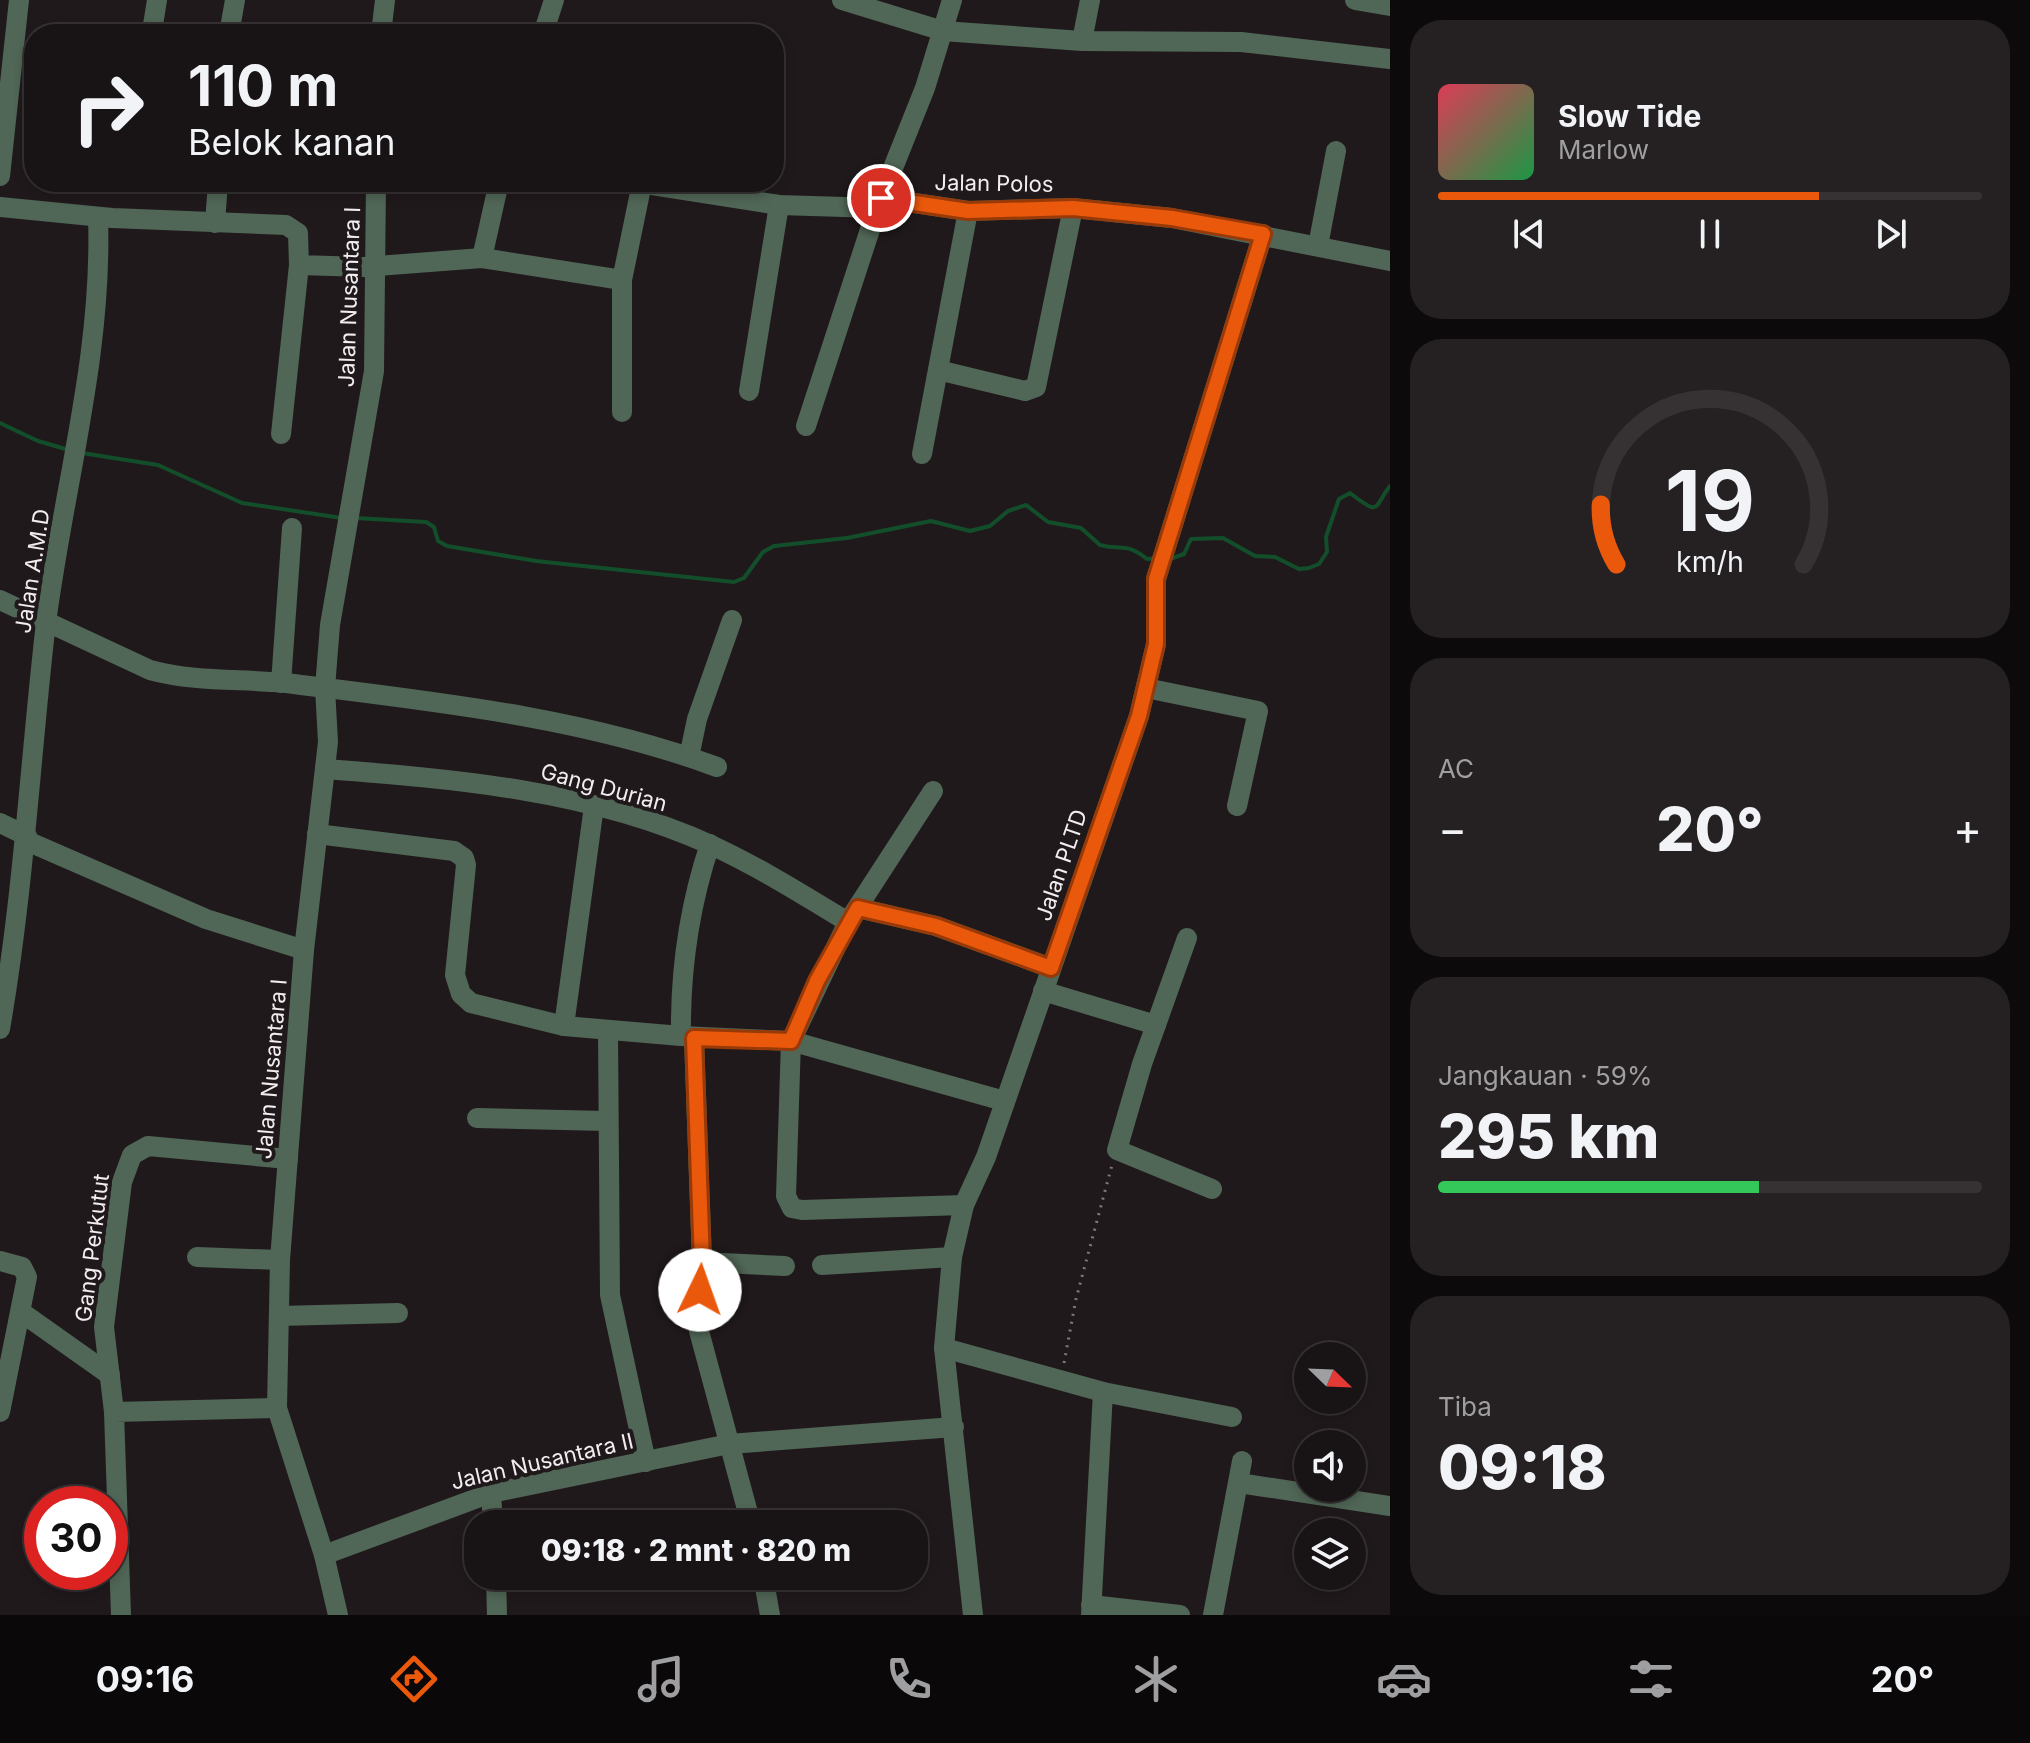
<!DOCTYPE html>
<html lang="id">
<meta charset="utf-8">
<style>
:root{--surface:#181315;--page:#252022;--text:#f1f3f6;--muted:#9f9ea0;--line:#363234;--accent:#ea580c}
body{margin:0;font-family:Inter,sans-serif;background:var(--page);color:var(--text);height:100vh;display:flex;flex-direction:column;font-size:30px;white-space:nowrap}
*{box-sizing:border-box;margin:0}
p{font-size:26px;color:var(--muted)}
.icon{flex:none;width:44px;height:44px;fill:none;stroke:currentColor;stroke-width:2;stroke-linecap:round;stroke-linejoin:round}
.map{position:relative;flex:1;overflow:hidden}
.sheet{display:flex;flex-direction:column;gap:20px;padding:20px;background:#0d0a0c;width:640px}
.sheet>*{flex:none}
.hud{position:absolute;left:24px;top:24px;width:760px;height:168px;border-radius:32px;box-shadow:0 4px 12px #0003,0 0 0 2px var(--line);background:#181315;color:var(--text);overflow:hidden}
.needle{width:52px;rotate:113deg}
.controls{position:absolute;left:1294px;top:1342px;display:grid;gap:16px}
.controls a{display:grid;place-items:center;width:72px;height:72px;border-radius:50%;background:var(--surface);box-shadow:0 4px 12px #0003,0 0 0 2px var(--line);font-size:40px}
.speed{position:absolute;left:24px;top:1486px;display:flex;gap:16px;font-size:40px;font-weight:700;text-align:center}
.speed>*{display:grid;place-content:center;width:104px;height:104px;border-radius:50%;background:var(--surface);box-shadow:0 4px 12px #0003,0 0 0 2px var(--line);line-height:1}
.speed .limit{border:12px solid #d22;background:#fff;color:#111}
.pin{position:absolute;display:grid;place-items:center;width:68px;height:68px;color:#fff;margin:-34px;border:4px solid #fff;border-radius:50%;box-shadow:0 2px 8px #0007}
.me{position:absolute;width:88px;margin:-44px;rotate:3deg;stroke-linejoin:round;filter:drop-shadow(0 0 6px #0008)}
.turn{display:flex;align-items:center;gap:28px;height:168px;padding:0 32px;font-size:36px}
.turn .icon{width:104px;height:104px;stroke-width:2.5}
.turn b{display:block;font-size:56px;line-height:68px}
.big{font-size:60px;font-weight:800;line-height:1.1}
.sheet .widget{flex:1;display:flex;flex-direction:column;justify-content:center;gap:12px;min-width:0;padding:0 28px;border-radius:32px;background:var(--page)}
.sheet .dial{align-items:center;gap:0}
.dial svg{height:208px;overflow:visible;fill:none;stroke:var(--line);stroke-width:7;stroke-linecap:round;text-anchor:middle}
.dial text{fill:var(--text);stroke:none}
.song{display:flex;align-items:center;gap:24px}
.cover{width:96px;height:96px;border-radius:12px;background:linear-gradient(135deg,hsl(350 70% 55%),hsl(140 70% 35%))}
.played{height:8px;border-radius:4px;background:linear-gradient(90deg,var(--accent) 70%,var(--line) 70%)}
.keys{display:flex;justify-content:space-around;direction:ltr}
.heat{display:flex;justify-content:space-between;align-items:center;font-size:44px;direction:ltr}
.charge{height:12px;border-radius:6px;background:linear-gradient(90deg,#34c759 59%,var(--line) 0)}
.trip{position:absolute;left:464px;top:1510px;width:464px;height:80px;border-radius:32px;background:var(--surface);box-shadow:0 4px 12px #0003,0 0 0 2px var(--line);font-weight:800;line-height:80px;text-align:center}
.dock{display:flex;height:128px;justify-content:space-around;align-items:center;background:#0a0808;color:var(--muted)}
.dock .icon{width:56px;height:56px}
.dock .selected{color:var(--accent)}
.dock b{font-size:36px;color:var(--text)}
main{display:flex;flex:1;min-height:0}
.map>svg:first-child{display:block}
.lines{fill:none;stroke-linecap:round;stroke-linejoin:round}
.stream{stroke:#134e2b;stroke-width:4}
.path{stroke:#7f787b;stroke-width:3;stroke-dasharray:2 6;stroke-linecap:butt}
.minor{stroke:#506656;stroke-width:20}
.route-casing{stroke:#983908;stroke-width:20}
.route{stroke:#ea580c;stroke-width:14}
.labels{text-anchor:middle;stroke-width:8;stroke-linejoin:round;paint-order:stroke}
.street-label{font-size:22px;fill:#f3edf0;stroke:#20191c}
</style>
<main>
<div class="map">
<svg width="1390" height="1615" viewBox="0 0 1390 1615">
<rect width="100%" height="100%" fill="#20191c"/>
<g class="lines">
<g class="stream">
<path d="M0,423L38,441L69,450"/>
<path d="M82,453L158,465L242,503L342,518"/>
<path d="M355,518L426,522L434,527L438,541L447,546L536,561L734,582L744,578L763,552L774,546L847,538L931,521L970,531L990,526L1008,511L1026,505L1048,522L1081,528L1100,545C1123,551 1126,542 1147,559L1158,558"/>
<path d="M1170,559L1184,554L1191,539L1223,538L1255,556L1275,557L1299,569L1309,568L1319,564L1327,552L1326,537L1339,499L1350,493C1381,517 1373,508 1390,486"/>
</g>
<path class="path" d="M1064,1363L1076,1299L1112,1165"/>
<g class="minor">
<path d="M842,0L943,31L1082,41L1241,42L1390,59"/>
<path d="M1355,0L1390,6"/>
<path d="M153,25L157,0"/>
<path d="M229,34L235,0"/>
<path d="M381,34L385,0"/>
<path d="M543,34L554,0"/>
<path d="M1082,41L1090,0"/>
<path d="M0,176L19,0"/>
<path d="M633,182L779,205L877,208"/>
<path d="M881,198L968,211L1073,208L1172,218L1390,261"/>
<path d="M0,207L112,218L286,225L298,233L299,265L364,267L482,258L622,280L642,183"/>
<path d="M215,223L218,182"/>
<path d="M1318,246L1336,151"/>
<path d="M482,258L499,182"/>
<path d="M938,370L1025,391L1036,387L1073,208"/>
<path d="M749,391L779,205"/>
<path d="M622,412V280"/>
<path d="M806,426L877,208L925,88L952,0"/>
<path d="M281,434L299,265"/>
<path d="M922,454L968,211"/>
<path d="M0,600L150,670C198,683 245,678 294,684C436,702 582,717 717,767"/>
<path d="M281,683L292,528"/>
<path d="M1146,688L1258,711L1237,806"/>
<path d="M689,757L697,719L732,620"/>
<path d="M325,769C455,779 590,790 711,845C759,867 803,895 848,922"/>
<path d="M933,791L848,922L791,1041L786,1196L792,1208L802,1210L964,1205"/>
<path d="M0,823L27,836"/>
<path d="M317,834L454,851L464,858L466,865L455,975L461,994L471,1003L564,1026L681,1036"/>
<path d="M27,841L206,919L304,950"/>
<path d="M710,844C689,907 680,970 681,1036L791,1041L1004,1101"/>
<path d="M858,908L936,926L1051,968"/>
<path d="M1187,938L1142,1064L1117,1150L1212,1189"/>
<path d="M1043,991L1156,1025"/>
<path d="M564,1026L594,806"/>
<path d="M0,1029C23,897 30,764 45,631C62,492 103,358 98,217"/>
<path d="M608,1030L610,1295L646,1462"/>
<path d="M694,1038L702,1262L699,1331L751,1524"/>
<path d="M477,1118L607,1121"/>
<path d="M197,1257L280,1260"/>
<path d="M0,1261L22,1267L27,1277L0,1412"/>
<path d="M702,1262L785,1266"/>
<path d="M822,1265L952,1257"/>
<path d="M21,1312L110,1375"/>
<path d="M279,1316L398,1313"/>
<path d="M944,1348L1103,1392L1232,1417"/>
<path d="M114,1412L104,1327L122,1182L132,1155L148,1146L288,1159"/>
<path d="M1239,1483L1390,1506"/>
<path d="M491,1493L493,1524"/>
<path d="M324,1555L491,1493L729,1444L954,1427"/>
<path d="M496,1576L497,1615"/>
<path d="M763,1576L770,1615"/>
<path d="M1091,1605L1180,1615"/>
<path d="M121,1615L114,1412L277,1408"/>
<path d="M338,1615L324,1555L277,1408L280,1260L304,950L328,742L325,688L330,625L374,371L376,182"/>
<path d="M973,1615L944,1348L952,1257L964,1205L986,1157L1139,716L1156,644V579L1263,234"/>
<path d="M1091,1615L1103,1392"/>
<path d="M1213,1615L1242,1461"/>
</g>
</g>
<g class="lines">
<defs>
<path id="route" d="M700,1290L702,1262L694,1038L791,1041L817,981L858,908L936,926L1051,968L1139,716L1156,644V579L1263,234L1172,218L1073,208L968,211L881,198"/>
</defs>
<use href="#route" class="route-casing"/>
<use href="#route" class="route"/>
</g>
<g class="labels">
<g class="street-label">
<text transform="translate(994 183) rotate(1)" y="8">Jalan Polos</text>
<text transform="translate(349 297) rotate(-88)" y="8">Jalan Nusantara I</text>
<text transform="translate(32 571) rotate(-81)" y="8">Jalan A.M.D</text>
<text transform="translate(604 787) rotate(15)" y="8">Gang Durian</text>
<text transform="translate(1061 865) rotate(-71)" y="8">Jalan PLTD</text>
<text transform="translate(271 1069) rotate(-85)" y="8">Jalan Nusantara I</text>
<text transform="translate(92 1248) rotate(-83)" y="8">Gang Perkutut</text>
<text transform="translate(542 1461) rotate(-13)" y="8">Jalan Nusantara II</text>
</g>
</g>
</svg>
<div class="controls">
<a><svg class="needle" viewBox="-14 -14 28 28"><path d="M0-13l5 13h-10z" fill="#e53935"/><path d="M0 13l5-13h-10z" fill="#9f9ea0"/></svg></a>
<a><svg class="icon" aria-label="sound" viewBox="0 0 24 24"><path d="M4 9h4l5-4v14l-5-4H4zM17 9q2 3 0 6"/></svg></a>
<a><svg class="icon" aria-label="layers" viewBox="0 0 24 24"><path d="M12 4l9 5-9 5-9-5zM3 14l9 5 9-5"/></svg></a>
</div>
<div class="speed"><div class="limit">30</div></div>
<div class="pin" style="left:881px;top:198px;background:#d93025"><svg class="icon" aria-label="arrive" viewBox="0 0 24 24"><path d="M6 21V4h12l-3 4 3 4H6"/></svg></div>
<svg class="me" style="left:700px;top:1290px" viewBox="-20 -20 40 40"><circle r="19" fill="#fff"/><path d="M0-13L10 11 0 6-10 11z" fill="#ea580c"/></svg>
<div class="trip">09:18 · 2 mnt · 820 m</div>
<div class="hud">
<div class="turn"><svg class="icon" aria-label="right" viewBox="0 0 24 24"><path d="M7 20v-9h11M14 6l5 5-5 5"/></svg><div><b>110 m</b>Belok kanan</div></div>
</div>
</div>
<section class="sheet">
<div class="widget">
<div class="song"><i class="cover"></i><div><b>Slow Tide</b><p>Marlow</p></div></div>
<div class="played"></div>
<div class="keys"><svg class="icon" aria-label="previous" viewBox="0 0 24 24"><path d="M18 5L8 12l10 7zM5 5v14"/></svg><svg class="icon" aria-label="pause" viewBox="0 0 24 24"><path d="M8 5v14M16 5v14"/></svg><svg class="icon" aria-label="next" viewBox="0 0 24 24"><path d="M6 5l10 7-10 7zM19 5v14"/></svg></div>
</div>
<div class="widget dial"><svg viewBox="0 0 100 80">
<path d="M14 69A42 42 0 1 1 86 69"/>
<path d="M14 69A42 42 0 0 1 8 46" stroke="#ea580c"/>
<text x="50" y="56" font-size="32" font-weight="700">19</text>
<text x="50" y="72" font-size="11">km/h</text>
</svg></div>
<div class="widget"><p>AC</p>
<div class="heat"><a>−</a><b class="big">20°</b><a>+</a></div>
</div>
<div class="widget"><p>Jangkauan · 59%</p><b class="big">295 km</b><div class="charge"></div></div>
<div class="widget"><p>Tiba</p><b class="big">09:18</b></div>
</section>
</main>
<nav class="dock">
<b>09:16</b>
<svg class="icon selected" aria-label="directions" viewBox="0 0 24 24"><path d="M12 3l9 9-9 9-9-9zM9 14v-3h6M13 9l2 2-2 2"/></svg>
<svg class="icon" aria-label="music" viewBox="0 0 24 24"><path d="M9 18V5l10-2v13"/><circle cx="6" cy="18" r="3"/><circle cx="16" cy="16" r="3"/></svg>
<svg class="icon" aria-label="phone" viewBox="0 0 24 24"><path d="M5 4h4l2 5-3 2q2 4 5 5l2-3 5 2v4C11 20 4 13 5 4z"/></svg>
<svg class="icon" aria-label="climate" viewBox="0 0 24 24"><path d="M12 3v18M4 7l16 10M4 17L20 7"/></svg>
<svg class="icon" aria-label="car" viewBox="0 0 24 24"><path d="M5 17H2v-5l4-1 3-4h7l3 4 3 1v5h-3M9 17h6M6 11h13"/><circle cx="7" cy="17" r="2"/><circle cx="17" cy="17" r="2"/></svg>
<svg class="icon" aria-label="filters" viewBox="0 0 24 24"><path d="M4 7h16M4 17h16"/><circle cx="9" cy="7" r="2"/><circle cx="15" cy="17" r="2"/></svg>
<b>20°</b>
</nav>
